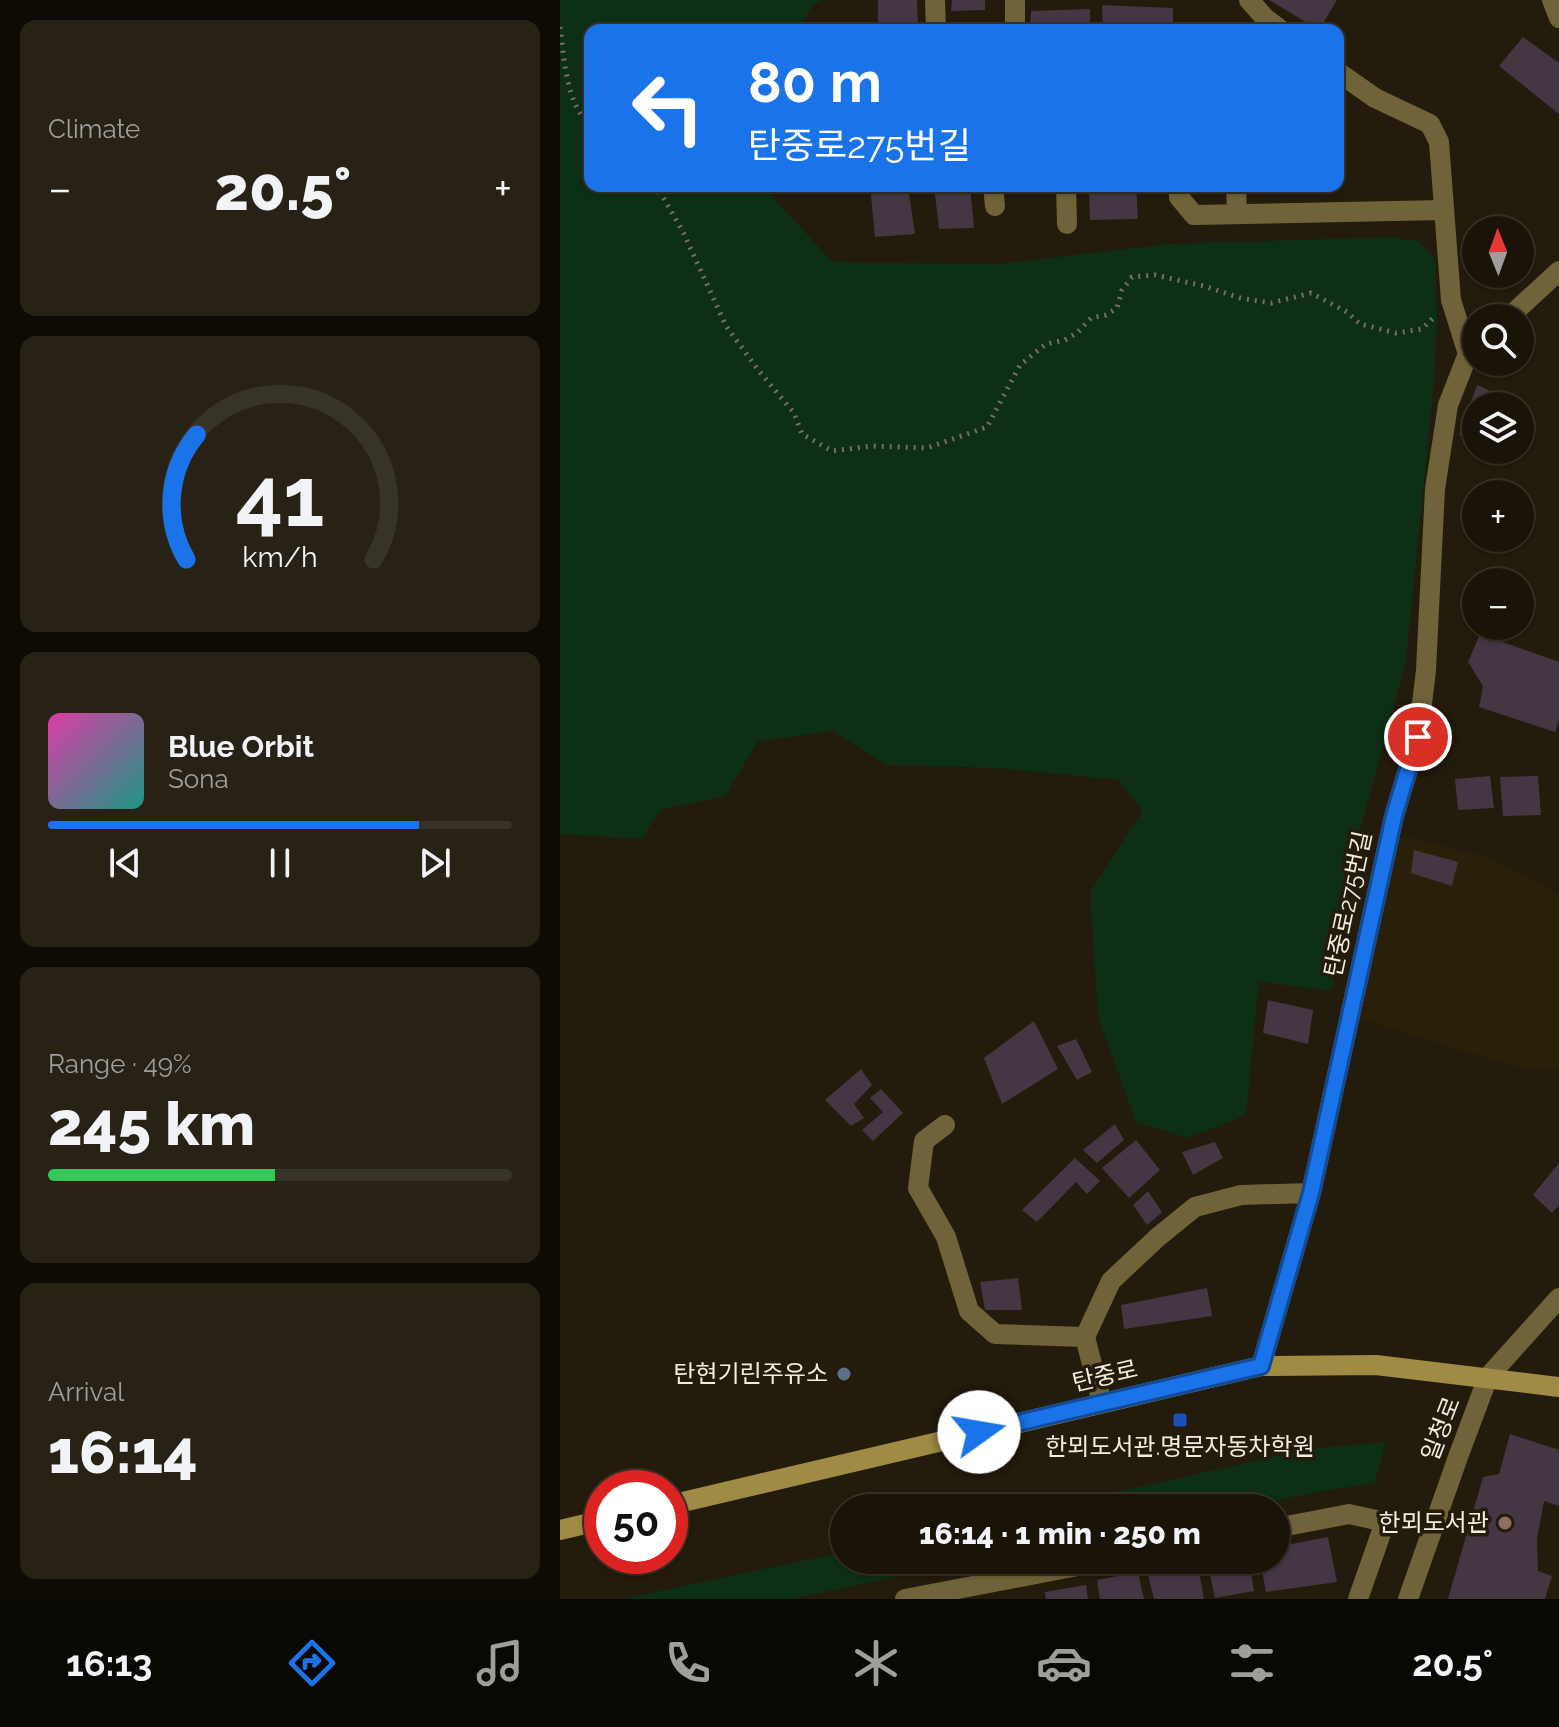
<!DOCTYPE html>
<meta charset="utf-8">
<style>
:root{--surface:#1a1408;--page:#272116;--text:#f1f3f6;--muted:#9f9e9c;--line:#383329;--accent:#1a73e8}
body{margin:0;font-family:Raleway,"Noto Sans KR",sans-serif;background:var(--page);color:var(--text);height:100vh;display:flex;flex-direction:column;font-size:30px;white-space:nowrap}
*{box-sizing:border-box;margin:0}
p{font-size:26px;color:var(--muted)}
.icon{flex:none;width:44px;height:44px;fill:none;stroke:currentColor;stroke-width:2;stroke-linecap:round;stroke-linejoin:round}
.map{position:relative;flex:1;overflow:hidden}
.panel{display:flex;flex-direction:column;gap:20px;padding:20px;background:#0e0b04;width:560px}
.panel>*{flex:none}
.hud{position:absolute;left:24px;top:24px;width:760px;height:168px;border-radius:16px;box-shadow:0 2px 6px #0004,0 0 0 2px var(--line);background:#1a73e8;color:#fff;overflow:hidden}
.needle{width:52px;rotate:359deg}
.tools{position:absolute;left:902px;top:216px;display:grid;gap:16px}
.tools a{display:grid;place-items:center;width:72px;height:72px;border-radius:50%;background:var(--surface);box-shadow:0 2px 6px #0004,0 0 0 2px var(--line);font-size:40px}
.speed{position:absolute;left:24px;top:1470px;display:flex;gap:16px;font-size:40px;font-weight:700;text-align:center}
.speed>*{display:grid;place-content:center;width:104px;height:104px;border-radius:50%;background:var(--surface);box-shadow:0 2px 6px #0004,0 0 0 2px var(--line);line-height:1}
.speed .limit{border:12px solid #d22;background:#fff;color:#111}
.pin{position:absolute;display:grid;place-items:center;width:68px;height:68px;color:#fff;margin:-34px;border:4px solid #fff;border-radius:50%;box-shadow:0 2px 8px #0007}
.me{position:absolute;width:88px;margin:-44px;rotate:77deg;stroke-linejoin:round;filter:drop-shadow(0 0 6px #0008)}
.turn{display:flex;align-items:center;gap:28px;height:168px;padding:0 32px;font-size:36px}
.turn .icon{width:104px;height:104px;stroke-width:2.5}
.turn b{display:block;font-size:56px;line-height:68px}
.big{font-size:60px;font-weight:800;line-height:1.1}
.panel .widget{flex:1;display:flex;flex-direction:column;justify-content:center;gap:12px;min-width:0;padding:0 28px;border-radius:16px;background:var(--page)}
.panel .dial{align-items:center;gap:0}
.dial svg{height:208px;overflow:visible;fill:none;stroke:var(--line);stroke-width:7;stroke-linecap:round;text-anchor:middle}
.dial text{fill:var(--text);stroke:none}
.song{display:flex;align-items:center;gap:24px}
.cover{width:96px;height:96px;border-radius:12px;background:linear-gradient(135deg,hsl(320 70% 55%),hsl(170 70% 35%))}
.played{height:8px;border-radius:4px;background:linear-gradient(90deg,var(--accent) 80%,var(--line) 80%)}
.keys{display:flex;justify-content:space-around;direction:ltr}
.heat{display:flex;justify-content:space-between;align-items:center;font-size:44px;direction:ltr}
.charge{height:12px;border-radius:6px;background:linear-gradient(90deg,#34c759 49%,var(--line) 0)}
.trip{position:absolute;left:270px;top:1494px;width:460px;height:80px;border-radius:40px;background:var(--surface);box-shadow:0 2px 6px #0004,0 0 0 2px var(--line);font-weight:800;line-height:80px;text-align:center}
.menu{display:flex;height:128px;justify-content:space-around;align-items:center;background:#0a0803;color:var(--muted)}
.menu .icon{width:56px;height:56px}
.menu .active{color:var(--accent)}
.menu b{font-size:36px;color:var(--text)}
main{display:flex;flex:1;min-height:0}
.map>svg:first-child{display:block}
.built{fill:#2a1f08}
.green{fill:#0d2f15}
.building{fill:#453643}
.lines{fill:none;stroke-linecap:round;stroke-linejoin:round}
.path{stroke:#766f61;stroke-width:5;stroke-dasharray:2 6;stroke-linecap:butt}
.minor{stroke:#706339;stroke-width:20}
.tertiary{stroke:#706339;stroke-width:20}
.secondary{stroke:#a08b45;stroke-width:20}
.route-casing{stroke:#114b97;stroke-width:20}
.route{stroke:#1a73e8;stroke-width:14}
.service-dot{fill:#5c6f8a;stroke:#231b0b;stroke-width:3}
.transit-dot{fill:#1a4fb4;stroke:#231b0b;stroke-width:3}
.education-dot{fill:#8d6e63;stroke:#231b0b;stroke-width:3}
.labels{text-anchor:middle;stroke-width:7;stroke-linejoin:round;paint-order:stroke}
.street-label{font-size:24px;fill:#f1ebe1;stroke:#231b0b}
.poi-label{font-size:24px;fill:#f1ebe1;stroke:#231b0b;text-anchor:end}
</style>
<main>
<section class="panel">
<div class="widget"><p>Climate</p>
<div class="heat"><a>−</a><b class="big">20.5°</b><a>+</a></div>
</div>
<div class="widget dial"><svg viewBox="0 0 100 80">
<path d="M14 69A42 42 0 1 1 86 69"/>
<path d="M14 69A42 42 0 0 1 18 21" stroke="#1a73e8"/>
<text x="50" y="56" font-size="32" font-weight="700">41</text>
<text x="50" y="72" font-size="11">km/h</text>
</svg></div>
<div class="widget">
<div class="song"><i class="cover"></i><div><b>Blue Orbit</b><p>Sona</p></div></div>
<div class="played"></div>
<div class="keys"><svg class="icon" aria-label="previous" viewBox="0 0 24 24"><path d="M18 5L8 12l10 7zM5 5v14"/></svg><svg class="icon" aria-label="pause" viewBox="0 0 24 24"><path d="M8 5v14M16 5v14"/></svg><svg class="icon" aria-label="next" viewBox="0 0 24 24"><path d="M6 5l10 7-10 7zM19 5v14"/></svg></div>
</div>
<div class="widget"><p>Range · 49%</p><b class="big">245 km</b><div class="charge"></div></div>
<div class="widget"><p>Arrival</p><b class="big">16:14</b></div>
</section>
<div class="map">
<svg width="999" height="1599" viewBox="0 0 999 1599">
<rect width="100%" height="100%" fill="#231b0b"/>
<path class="built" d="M840,835L926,857L999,893V1067L995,1072L945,1064L800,1019Z"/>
<g class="green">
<path d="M0,0H264L254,4L238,30H30V186H202L273,262L436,264L609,244L829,237L858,241L875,258L877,320L874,383L846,661L786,883L772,991L699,982L686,1115L628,1138L576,1122L538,1017L530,892L582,811L559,780L437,768L327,765L272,731L197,742L166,796L100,810L82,839L0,834Z"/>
<path d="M826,1442L815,1483L757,1492L677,1508H484L754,1448Z"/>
<path d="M284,1552V1560H417L231,1599H61Z"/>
</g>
<g class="building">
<path d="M318,0H357L358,30H318Z"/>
<path d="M392,0H425V10L391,11Z"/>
<path d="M709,0H777L759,30Z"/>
<path d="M542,5L613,8V30H543Z"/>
<path d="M530,9V30H470L471,11Z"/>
<path d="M963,37L999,63V114L939,66Z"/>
<path d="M310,186H348L355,234L315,237Z"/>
<path d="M374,186H410L414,228L379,229Z"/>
<path d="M529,186H576L578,219L530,220Z"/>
<path d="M917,385L948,399L945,406H916V441L899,435Z"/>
<path d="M920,634L999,662V720L995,732L919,707L923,686L908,662Z"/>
<path d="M930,776L934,808L898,810L895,779Z"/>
<path d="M978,776L981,815L943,816L940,777Z"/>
<path d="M854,850L898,862L892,886L851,873Z"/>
<path d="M708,1000L753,1010L748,1044L703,1033Z"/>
<path d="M474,1021L498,1069L442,1104L424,1058Z"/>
<path d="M516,1039L532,1072L517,1080L497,1046Z"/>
<path d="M301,1069L312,1085L294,1104L304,1118L291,1126L265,1100Z"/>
<path d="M321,1089L343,1113L313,1141L302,1130L323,1112L310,1098Z"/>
<path d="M555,1124L564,1140L537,1163L523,1150Z"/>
<path d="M576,1140L600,1170L569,1198L542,1168Z"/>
<path d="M655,1142L663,1158L633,1175L622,1152Z"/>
<path d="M515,1158L540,1181L527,1194L516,1182L477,1222L462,1210Z"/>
<path d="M999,1163V1205L992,1213L973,1195Z"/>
<path d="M588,1191L602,1212L587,1225L573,1205Z"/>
<path d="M458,1278L462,1310H425L420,1282Z"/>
<path d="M647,1288L652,1316L564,1329L561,1305Z"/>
<path d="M950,1434L999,1450V1506L984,1501L977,1539L978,1571L992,1576L985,1599H888L923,1477L939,1474Z"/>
<path d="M768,1537L777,1582L706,1592L700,1560H716V1547Z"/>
<path d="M647,1560H689L694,1591L655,1598Z"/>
<path d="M637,1561L644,1599H594L587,1571Z"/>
<path d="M578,1572L584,1599H540L537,1580Z"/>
<path d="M526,1585L528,1599H486L485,1592Z"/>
</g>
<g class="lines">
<g class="path">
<path d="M0,27C4,55 6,106 30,124"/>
<path d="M93,186L103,197L124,234L166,326L199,371L234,413L242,434L272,451L312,446L367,448L427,427L460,365L486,344L505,340L517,333L531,318L546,315L557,308L562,290L572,277L595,275L644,286L680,298L711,303L751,293L787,312L800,324L836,333L862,329L875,316"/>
</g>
<g class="minor">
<path d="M375,0L376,30"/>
<path d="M689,0L705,18L721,30"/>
<path d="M992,0L999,18"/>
<path d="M455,30V0"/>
<path d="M433,186L435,206"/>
<path d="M506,186L507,224"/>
<path d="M618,186L619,197L634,215L884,210"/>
<path d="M676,186L677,214"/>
<path d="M948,318L999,271"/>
<path d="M385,1125L364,1141L358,1188L386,1237L409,1311L435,1334L525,1337"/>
<path d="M701,1366L751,1193L834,816L858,737L866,670L875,489L888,405L908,354L891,300L879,142L870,124L815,98L778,72"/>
<path d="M542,1403L525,1337L551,1281L598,1237L635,1207L681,1195L751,1193"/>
<path d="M716,1528L789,1514L825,1522L798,1599"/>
<path d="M345,1599L549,1560"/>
</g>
<path class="tertiary" d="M848,1599L898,1457L928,1377L999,1298"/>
<g class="secondary">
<path d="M110,1505L701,1366L816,1365L999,1387"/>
<path d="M0,1530L42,1520"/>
</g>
</g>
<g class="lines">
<defs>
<path id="route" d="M419,1432L701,1366L751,1193L834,816L858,737"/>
</defs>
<use href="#route" class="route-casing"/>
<use href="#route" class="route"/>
</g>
<circle class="service-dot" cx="284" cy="1374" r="8"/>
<rect class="transit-dot" x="612" y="1412" width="16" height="16" rx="4"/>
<circle class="education-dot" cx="945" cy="1523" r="8"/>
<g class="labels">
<g class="street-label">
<text transform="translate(788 904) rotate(-78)" y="8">탄중로275번길</text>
<text transform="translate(545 1376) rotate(-13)" y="8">탄중로</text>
<text transform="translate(881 1429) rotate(-69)" y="8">일청로</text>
</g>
<g class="poi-label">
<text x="268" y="1382">탄현기린주유소</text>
<text x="620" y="1455" text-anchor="middle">한뫼도서관.명문자동차학원</text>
<text x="929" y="1531">한뫼도서관</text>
</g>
</g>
</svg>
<div class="tools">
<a><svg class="needle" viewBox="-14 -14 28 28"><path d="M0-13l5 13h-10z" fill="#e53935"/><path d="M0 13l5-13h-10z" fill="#9f9e9c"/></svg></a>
<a><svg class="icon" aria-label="search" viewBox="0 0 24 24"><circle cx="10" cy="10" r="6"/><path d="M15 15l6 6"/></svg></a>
<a><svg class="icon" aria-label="layers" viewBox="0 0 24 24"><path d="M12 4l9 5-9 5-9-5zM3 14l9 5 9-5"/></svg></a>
<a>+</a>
<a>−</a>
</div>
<div class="speed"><div class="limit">50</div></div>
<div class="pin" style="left:858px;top:737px;background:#d93025"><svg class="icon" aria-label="arrive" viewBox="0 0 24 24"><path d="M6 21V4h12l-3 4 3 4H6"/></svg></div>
<svg class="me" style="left:419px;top:1432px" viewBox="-20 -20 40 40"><circle r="19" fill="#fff"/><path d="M0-13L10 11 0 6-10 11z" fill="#1a73e8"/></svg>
<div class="trip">16:14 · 1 min · 250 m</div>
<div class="hud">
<div class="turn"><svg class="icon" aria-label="left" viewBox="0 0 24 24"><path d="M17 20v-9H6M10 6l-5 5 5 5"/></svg><div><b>80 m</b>탄중로275번길</div></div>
</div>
</div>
</main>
<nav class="menu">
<b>16:13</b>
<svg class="icon active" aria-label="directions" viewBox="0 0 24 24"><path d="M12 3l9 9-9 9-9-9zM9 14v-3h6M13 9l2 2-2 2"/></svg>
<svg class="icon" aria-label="music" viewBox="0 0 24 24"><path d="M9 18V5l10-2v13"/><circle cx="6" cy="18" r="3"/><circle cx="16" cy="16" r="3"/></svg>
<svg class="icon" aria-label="phone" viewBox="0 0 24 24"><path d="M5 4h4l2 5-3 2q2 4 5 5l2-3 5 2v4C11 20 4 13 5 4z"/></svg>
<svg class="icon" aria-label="climate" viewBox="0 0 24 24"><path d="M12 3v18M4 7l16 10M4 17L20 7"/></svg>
<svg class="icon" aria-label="car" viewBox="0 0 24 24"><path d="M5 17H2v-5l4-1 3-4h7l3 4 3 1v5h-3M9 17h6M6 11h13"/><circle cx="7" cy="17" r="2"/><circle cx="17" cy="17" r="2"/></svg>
<svg class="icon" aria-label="filters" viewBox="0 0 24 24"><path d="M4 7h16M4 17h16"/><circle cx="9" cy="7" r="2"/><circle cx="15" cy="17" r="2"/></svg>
<b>20.5°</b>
</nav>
